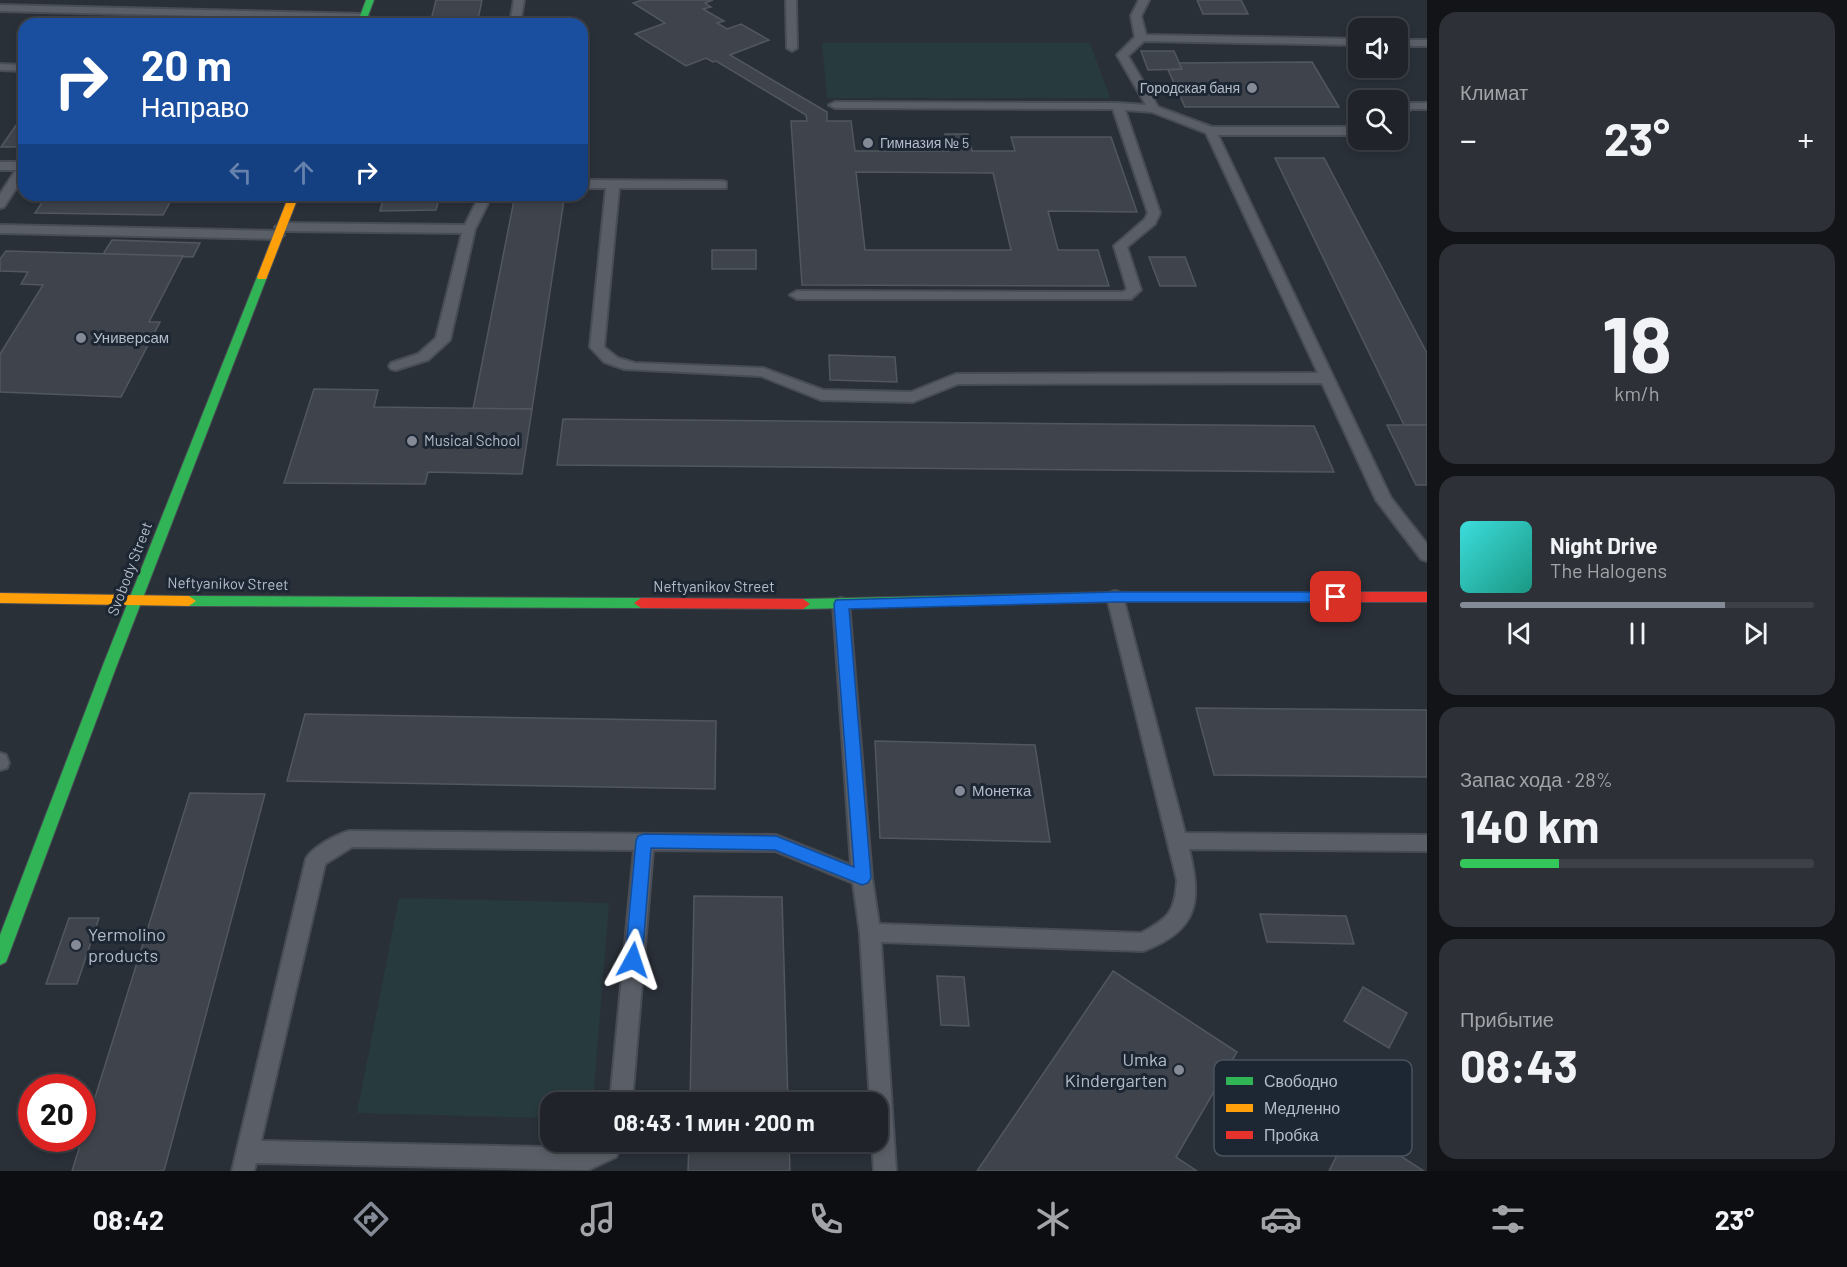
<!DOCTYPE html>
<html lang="ru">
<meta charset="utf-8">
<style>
:root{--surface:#20242a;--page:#2d3036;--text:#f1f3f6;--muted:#a2a4a8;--line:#3d4147;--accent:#848b96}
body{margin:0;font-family:Barlow,sans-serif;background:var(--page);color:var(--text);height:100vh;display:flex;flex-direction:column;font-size:22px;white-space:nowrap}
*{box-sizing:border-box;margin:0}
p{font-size:20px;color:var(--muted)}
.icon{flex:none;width:33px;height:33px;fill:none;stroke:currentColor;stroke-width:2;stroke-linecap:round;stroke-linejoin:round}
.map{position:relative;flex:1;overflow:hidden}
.side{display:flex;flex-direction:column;gap:12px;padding:12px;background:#121417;width:420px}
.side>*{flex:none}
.top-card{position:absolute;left:18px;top:18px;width:570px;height:183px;border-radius:18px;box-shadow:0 3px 9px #0003,0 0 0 2px var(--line);background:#1a4fa0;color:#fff;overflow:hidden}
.fabs{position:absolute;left:1348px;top:18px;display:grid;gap:12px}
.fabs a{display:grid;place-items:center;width:60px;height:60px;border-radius:12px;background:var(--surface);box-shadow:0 3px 9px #0003,0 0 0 2px var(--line);font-size:30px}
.speed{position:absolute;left:18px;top:1074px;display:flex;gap:12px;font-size:30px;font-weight:700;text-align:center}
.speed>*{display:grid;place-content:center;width:78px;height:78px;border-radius:50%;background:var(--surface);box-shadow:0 3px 9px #0003,0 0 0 2px var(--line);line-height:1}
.speed .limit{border:9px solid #d22;background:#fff;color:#111}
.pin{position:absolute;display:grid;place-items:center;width:51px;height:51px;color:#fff;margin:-26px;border-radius:12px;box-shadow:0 3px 9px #0006}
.me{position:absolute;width:66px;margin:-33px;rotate:5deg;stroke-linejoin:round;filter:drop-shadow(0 0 4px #0008)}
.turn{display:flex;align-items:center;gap:21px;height:126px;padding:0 24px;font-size:27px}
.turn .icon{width:78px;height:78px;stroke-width:2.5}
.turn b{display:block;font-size:42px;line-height:51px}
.lanes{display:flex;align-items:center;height:57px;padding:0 24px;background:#0003;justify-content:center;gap:30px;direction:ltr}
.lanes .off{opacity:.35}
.big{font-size:45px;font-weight:700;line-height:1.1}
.side .widget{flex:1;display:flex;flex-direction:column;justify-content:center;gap:9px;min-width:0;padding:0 21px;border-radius:18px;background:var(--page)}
.side .dial{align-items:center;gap:0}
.dial b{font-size:78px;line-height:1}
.song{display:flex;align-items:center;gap:18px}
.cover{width:72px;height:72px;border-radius:9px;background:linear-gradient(135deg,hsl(180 70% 55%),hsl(170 70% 35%))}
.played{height:6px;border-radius:3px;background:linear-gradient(90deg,var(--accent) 75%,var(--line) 75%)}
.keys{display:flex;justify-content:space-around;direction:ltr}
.heat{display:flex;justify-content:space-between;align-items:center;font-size:33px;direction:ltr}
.charge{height:9px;border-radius:4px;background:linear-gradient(90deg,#34c759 28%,var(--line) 0)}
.trip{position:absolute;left:540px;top:1092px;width:348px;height:60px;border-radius:18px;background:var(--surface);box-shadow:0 3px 9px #0003,0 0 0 2px var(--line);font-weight:700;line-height:60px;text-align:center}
.menu{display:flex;height:96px;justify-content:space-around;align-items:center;background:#0d0e11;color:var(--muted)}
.menu .icon{width:42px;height:42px}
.menu .selected{color:var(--accent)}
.menu b{font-size:27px;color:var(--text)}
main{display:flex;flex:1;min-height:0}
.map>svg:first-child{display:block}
.green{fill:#273a3e}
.building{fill:#3f444c;stroke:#52575f;stroke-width:1.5;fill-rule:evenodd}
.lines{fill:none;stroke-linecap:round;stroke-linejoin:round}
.lane-casing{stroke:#484c55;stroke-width:4}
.fast-casing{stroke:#484c55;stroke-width:2}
.slow-casing{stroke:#484c55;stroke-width:2}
.jam-casing{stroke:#484c55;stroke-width:2}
.lane{fill:#5a5e66;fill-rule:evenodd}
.fast{fill:#30b455;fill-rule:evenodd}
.slow{fill:#ff9f0a;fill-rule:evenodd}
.jam{fill:#e5322d;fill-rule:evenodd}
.route{fill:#1a73e8;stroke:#114b97;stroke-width:1.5}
.poi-dot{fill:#848b96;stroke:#1d2633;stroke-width:2}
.labels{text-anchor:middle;stroke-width:6;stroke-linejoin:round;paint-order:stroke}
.far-poi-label{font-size:14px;fill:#b4bcc9;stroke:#1d2633;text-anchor:end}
.poi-label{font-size:15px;fill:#b4bcc9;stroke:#1d2633;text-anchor:start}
.street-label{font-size:15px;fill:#b4bcc9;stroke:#1d2633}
.near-poi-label{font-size:18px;fill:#b4bcc9;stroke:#1d2633;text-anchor:start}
.key{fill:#1d2633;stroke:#4a5360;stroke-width:1.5}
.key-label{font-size:16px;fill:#b4bcc9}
</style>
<main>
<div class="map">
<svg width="1427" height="1171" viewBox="0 0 1427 1171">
<rect width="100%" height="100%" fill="#2a3038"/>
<g class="green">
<path d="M822,43H1090L1110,98H827Z"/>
<path d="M399,898L609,903L593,1102H550V1118L357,1113Z"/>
</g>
<g class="building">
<path d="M436,0H482L477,24H430Z"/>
<path d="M642,0H713L705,3L711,7L703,9L724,21L717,23L727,29L741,24L769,40L730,55L827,112V121H851L855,151H948L945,134H968L972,151H1015L1011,137H1111L1137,212L1048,211L1058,250H1098L1109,286L802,285L791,121H807L806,115L716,61L713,62L706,58L686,66L635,34L665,23L633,3ZM856,172L993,173L1011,250H865Z"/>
<path d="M1197,0H1241L1248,14H1203Z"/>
<path d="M1141,51H1174L1182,69L1148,70Z"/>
<path d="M1312,62L1339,107H1185L1168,70L1182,69L1179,63Z"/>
<path d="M24,114V147H1Z"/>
<path d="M1275,158H1324L1427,353V425H1404Z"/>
<path d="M47,195H174L163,215L35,213Z"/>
<path d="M384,195H440L436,210L380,211Z"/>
<path d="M514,200H564L532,409H473Z"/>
<path d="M112,240L200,243L193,257L103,254Z"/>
<rect x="712" y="250" width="44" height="19"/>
<path d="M6,251L183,256L149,322H160L121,397L0,392V354L43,285L21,284L28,272L0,271V259Z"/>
<path d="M1149,257H1185L1196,286H1160Z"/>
<path d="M829,355L895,357L897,382L830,380Z"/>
<path d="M314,389L378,390L374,407L532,409L522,474L428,472L425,484L284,483Z"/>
<path d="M563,419L1314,426L1334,472L557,465Z"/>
<path d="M1387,425H1427V485H1416Z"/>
<path d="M1196,708L1427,710V777L1214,775Z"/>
<path d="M305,714L716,721L715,789L287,781Z"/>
<path d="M875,741L1035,745L1050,842L880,838Z"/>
<path d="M190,793L265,794L164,1171H72Z"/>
<path d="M694,896L782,897L788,1102H690Z"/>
<path d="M1260,914L1346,916L1354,944L1267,942Z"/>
<path d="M69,918H99L77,984H46Z"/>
<path d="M1113,971L1237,1052L1176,1157L1197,1171H977Z"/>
<path d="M937,976L964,977L969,1026L941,1025Z"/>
<path d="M1363,987L1407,1013L1389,1048L1344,1021Z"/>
<path d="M1352,1125L1424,1171H1329Z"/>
<path d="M689,1142H789L790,1171H688Z"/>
</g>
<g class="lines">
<defs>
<g id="lane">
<path d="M514,0H524L520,24H510Z"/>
<path d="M786,0H796L797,48L792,51L787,48Z"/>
<path d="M1139,0H1149L1141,16L1146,35L1359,39V45L1144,41L1128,56L1158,107L1212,127H1359V135H1218L1391,498L1427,544V561L1421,559L1376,500L1322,383L958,384L913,402L821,400L761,376L624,369L604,362L590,347L606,188H582V180L722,181L726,182V188H619L604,347L618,358L635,363L763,368L823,390L911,392L956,374L1318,373L1206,133L1152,112L1125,110L1160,213L1155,224L1127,247L1141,290L1131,299H797L790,295L797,291L1123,292L1127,289L1114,246L1145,219L1148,213L1113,109L835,108L829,105L835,102L1118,103L1146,105L1117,55L1135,37L1131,16Z"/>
<path d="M0,5L364,14L369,17L364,20L0,11Z"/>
<rect x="1398" y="40" width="29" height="6"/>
<path d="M0,64L24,65V71L0,70Z"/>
<path d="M1427,103V109H1412L1398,116V108L1410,103Z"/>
<path d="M0,162H24V176L4,207L0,208V194L16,170H0Z"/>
<path d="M477,195H489L488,203L475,229L450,340L428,360L396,370L391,369L389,366L391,363L418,354L436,338L462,233L281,231L275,227L281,223L465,225L476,203Z"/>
<path d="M0,225L278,231L284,235L278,239L0,233Z"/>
<path d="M1115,591L1121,593L1123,597L1185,833L1427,835V851L1189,849C1202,902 1198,931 1143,951L881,942L896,1171H874L872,1142H878V1102H870L860,933L853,883L775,851L653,850L632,1102H610L634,850L352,847L325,864L261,1141L587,1148L599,1142H623L616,1157L588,1170L256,1163L254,1171H232L306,859C312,847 336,835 349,831L776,835L851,865L833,604L835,600L841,598L847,600L849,604L872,878L879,924L1141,933C1169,918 1175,912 1177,880L1107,597L1109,593Z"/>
<path d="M0,753L6,755L9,763L7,768L0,770Z"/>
</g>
<g id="fast">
<path d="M366,0H374L365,24H357Z"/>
<path d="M262,274L267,277L117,665L8,957L6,962L0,965V935L103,665L257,277Z"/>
<path d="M1115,592H1299L1306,597L1299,602H1115L803,609L796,604L803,599Z"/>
<path d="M189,596L641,598L648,603L641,608L189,606L182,601Z"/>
</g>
<g id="slow">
<path d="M289,195H299L267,277L266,279H258L257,277Z"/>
<path d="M0,593L189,596L196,601L189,606L0,603Z"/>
</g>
<g id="jam">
<path d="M1299,592H1427V602H1299L1292,597Z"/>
<path d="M641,598L803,599L810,604L803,609L641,608L634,603Z"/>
</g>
</defs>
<use href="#lane" class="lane-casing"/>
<use href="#fast" class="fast-casing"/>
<use href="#slow" class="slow-casing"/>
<use href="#jam" class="jam-casing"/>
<use href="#lane" class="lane"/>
<use href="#fast" class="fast"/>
<use href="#slow" class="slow"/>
<use href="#jam" class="jam"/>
</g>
<path class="route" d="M1115,592H1336L1343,597L1336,602H1115L849,609L871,878L868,883L862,885L775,850L651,848L642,960L639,965L633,968L627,965L625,960L636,841L638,836L644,834L776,836L854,867L834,604L836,600Z"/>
<g class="poi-dot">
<circle cx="1252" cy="88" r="6"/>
<circle cx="868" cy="143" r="6"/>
<circle cx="81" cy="338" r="6"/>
<circle cx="412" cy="441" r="6"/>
<circle cx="960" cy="791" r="6"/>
<circle cx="76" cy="945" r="6"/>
<circle cx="1179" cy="1070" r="6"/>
</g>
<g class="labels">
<g class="far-poi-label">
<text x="1240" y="93">Городская баня</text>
<text x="880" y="148" text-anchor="start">Гимназия № 5</text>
</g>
<g class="poi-label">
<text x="93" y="343">Универсам</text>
<text x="424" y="446">Musical School</text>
<text x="972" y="796">Монетка</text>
</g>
<g class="street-label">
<text transform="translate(130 569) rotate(-69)" y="5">Svobody Street</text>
<text transform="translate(228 584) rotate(1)" y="5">Neftyanikov Street</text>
<text x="714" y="592">Neftyanikov Street</text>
</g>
<g class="near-poi-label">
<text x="88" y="941">Yermolino<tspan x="88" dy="21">products</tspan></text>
<text x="1167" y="1066" text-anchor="end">Umka<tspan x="1167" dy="21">Kindergarten</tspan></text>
</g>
</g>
<rect x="1214" y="1060" width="198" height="96" rx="9" class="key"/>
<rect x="1226" y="1077" width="27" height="8" fill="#30b455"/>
<rect x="1226" y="1104" width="27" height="8" fill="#ff9f0a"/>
<rect x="1226" y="1131" width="27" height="8" fill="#e5322d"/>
<g class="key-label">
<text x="1264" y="1087">Свободно</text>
<text x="1264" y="1114">Медленно</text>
<text x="1264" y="1141">Пробка</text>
</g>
</svg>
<div class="fabs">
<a><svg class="icon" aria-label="sound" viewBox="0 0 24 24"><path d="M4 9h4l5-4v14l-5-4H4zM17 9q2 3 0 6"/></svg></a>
<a><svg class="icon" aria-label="search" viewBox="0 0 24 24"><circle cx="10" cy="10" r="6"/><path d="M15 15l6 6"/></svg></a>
</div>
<div class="speed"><div class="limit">20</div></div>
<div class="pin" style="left:1336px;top:597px;background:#d93025"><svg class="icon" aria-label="arrive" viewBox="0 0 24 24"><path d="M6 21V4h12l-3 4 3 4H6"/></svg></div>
<svg class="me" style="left:633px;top:960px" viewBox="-20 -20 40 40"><path d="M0-17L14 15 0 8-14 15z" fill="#1a73e8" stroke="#fff" stroke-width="4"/></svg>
<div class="trip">08:43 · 1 мин · 200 m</div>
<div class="top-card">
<div class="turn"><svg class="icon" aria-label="right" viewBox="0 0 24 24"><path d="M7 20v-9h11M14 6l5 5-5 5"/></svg><div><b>20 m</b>Направо</div></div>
<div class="lanes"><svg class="icon off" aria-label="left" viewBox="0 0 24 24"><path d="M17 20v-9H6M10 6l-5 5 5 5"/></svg><svg class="icon off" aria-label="ahead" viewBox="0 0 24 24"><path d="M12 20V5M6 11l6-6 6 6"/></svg><svg class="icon" aria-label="right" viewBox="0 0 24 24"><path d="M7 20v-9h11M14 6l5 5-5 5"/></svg></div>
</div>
</div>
<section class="side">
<div class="widget"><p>Климат</p>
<div class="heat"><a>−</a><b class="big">23°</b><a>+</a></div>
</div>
<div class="widget dial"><b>18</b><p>km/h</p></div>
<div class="widget">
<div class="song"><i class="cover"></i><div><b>Night Drive</b><p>The Halogens</p></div></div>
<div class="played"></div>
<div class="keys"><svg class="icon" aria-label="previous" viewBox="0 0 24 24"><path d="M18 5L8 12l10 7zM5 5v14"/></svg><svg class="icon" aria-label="pause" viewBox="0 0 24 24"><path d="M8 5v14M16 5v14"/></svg><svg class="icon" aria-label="next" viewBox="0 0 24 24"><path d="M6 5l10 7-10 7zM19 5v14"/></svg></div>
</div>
<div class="widget"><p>Запас хода · 28%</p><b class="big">140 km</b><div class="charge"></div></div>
<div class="widget"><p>Прибытие</p><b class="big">08:43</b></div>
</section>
</main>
<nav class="menu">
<b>08:42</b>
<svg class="icon selected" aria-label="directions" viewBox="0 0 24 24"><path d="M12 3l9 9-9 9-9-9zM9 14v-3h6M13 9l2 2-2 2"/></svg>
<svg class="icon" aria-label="music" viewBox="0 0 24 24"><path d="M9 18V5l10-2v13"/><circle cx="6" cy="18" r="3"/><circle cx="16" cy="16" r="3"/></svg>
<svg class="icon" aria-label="phone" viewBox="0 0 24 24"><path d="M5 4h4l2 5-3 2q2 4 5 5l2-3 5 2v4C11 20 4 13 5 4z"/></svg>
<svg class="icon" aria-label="climate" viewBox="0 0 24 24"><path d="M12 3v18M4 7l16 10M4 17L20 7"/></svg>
<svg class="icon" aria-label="car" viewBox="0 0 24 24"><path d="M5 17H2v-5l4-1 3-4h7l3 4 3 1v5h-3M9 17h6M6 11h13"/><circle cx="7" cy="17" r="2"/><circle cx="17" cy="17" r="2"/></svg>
<svg class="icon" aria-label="filters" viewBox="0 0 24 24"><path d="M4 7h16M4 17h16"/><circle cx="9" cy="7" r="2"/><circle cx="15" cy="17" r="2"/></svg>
<b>23°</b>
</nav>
